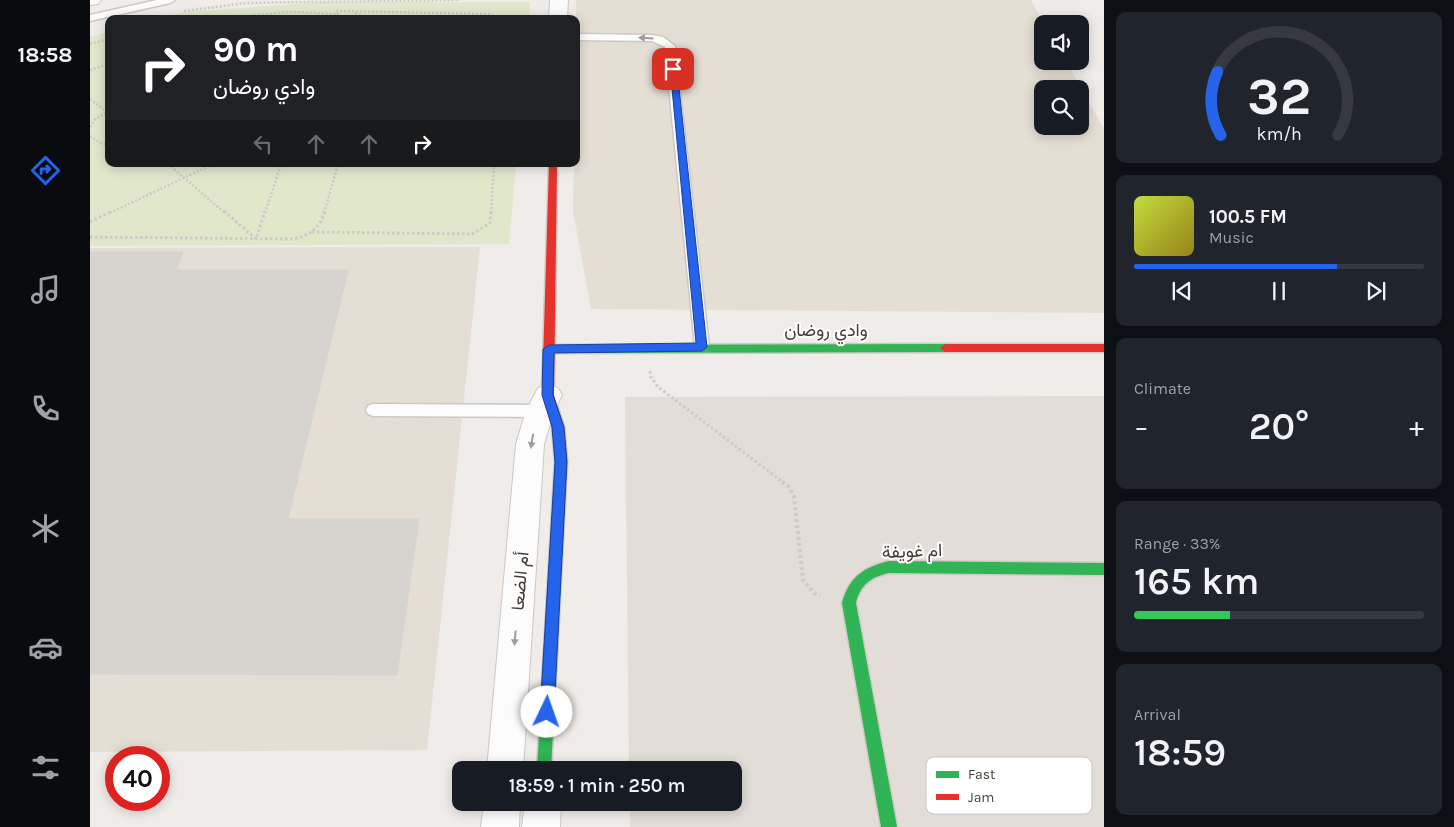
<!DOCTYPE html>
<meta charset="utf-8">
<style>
:root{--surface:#171b24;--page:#20242c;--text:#f1f3f6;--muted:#9ea1a6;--line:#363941;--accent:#2563eb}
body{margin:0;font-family:Karla,Vazirmatn,sans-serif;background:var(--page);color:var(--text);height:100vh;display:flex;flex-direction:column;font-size:19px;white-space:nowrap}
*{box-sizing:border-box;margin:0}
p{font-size:16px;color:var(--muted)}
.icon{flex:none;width:28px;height:28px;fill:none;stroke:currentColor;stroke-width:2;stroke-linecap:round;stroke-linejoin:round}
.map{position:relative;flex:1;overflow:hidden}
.side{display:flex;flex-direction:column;gap:12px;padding:12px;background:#0d0f14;width:350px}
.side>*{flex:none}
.hud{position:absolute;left:15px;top:15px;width:475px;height:152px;border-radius:10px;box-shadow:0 2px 12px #0003;background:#202124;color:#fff;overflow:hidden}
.controls{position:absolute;left:944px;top:15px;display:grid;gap:10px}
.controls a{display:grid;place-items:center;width:55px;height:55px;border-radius:10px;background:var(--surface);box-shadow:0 2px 12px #0003;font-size:25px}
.speed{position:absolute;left:15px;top:746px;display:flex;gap:10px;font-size:25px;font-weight:700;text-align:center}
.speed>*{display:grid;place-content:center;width:65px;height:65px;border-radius:50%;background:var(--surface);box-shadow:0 2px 12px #0003;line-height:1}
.speed .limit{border:8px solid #d22;background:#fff;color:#111}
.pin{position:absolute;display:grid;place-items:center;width:42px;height:42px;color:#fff;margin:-21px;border-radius:10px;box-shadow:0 2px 8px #0006}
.me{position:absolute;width:55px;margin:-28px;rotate:3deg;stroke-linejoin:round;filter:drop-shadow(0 0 4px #0008)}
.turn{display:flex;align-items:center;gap:18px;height:105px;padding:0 25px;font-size:22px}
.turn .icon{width:65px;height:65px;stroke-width:2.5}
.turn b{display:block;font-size:35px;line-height:42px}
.lanes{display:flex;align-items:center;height:48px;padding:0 25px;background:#0003;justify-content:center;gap:25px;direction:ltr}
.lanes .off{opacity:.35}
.big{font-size:38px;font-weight:600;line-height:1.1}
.side .card{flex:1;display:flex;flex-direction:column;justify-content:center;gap:8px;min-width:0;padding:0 18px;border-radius:10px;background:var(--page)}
.side .dial{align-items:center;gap:0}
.dial svg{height:130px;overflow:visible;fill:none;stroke:var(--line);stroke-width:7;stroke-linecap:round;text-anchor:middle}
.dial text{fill:var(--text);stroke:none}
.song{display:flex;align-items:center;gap:15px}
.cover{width:60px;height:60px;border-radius:8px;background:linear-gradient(135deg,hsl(70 70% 55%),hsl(50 70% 35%))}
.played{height:5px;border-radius:2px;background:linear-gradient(90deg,var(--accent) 70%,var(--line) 70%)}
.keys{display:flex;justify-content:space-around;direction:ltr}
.heat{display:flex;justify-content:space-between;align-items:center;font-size:28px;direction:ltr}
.charge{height:8px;border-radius:4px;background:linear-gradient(90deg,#34c759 33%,var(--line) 0)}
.trip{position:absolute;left:362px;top:761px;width:290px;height:50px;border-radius:10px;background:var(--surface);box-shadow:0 2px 12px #0003;font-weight:600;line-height:50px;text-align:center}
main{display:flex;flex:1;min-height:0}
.tabs{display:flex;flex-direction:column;width:90px;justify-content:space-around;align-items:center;background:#090b0e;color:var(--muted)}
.tabs .icon{width:35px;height:35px}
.tabs .current{color:var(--accent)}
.tabs b{font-size:22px;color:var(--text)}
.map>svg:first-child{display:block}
.residential{fill:#e3ddd7}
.education{fill:#e5ded5;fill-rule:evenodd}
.green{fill:#e0e7cb}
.building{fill:#d7d4d0;stroke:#d7d3cf}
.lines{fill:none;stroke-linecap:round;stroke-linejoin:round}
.lane-casing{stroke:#ccc8c5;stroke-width:3}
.street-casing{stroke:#ccc8c5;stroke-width:2}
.fast-casing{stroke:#cfcac3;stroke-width:3}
.jam-casing{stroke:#cfcac3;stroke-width:3}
.path-far2{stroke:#cdcac7;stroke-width:2.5;stroke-dasharray:2 2;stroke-linecap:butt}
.path-far1{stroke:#cdcac7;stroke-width:3;stroke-dasharray:2.5 2.5;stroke-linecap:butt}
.path{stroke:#cdcac7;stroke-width:4;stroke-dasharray:3 3;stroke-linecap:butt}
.lane{fill:#fdfcfc;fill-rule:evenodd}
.street{fill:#fdfcfc;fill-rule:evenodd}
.fast{fill:#30b455;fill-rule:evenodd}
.jam{fill:#e5322d;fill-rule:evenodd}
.oneway{fill:#a09c99}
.route{fill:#2563eb;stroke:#184099}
.labels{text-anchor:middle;stroke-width:4;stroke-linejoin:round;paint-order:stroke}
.street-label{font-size:18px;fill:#443d36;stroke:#fff}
.key{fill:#fff;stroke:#c7c5c3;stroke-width:1}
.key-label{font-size:14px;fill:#443d36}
</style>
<main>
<nav class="tabs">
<b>18:58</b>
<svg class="icon current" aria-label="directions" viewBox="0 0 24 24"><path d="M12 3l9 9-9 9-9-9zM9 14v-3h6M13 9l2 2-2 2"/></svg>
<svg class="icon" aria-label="music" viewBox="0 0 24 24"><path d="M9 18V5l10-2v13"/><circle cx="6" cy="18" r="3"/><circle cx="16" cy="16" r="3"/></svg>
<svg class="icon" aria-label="phone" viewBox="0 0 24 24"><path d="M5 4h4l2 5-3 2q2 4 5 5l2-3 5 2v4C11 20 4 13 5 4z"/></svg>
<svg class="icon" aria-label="climate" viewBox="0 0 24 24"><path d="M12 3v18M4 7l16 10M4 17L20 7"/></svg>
<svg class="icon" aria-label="car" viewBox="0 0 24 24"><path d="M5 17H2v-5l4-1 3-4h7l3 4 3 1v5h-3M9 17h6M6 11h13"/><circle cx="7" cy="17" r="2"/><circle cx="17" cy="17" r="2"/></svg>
<svg class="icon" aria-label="filters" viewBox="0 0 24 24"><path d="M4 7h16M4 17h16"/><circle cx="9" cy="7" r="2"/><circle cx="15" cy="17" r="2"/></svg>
</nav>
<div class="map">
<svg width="1014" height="827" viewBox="0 0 1014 827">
<rect width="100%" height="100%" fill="#efece9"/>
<path class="residential" d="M1014,396V827H540V803L644,802V770H539L535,397Z"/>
<g class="education">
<path d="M486,0H941L954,24H952V61H976L1014,129V313L501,309L483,211L484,164H486ZM952,89H990V126H952Z"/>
<path d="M390,247L337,750L0,752V248Z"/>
</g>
<g class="green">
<path d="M235,2H440L439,19H70L94,12Z"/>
<path d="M19,32V164H426L419,244L0,246V37Z"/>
</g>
<path class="building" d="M0,252H93L86,270H258L198,519H329L307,675L0,674Z"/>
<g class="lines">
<defs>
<g id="lane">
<path d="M67,0H85L80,3L0,21V15Z"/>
<path d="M486,34L562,35L573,37L585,46L619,347L617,351L612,352L607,351L605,347L575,47L562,41L486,40Z"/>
<path d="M283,404L450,405L455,407L457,411L455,415L450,417L283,416L278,414L276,410L278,406Z"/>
</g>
<g id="street">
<path d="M0,0H11L8,4L0,5Z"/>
<path d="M460,0H478L477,19H459Z"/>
<path d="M458,385L468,388L472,395L464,411L454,444L433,770H397L426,444L436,411L448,388Z"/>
<path d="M394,802H430L429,827H391Z"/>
<path d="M435,802H471L470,827H432Z"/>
</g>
<g id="fast">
<path d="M855,344L860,348L855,352L459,353L454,349L459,345Z"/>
<path d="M471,456L475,458L477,461L461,770H447L465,461L467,458Z"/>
<path d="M799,561L1014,563V575L799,573C781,577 770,585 766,603L807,827H791L752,603C759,577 774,567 799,561Z"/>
</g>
<g id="jam">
<path d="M459,164H467L464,395L474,427L477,461L475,464H467L465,461L462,427L452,395Z"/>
<path d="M855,344H1014V352H855L850,348Z"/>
</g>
</defs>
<use href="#lane" class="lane-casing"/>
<use href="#street" class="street-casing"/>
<use href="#fast" class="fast-casing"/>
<use href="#jam" class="jam-casing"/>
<g class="path-far2">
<path d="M94,11L156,3L370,0"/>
<path d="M265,13L277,19"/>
<path d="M120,19L199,12L248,14L246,11L400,14L410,19"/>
<path d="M0,44L19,39"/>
<path d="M0,70L19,64"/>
<path d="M0,99L17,112"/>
<path d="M0,127L4,120L19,111"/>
<path d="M0,136L12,144H19"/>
<path d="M78,164L135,213"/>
<path d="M20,213L123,164"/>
<path d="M175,213L191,164"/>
<path d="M234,213L248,164"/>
<path d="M401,213L404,164"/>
</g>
<g class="path-far1">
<path d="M134,211L166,239L175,211"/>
<path d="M0,222L22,211"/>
<path d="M222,232L382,234L400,223L401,211"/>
<path d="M0,237L203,239C219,236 230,228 235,211"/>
<path d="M560,371L561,377L568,387L694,483"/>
</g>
<path class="path" d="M692,482L698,486L704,497L713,580L724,593L730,595"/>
<use href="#lane" class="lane"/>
<use href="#street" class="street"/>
<use href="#fast" class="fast"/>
<use href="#jam" class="jam"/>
</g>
<defs><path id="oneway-solid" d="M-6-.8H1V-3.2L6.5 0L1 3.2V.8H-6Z" transform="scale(1.25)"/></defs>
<g class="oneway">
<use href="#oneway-solid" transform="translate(556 38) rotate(-177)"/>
<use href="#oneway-solid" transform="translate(442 441) rotate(99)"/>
<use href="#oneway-solid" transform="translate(425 638) rotate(95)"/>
</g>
<path class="route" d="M580,67L587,69L617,347L612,351L464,353L463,395L474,427L477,462L464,712L462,717L457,719L452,717L450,712L465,462L462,427L452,395L453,349L459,345L606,343Z"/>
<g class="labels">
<g class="street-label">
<text x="736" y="336">وادي روضان</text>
<text transform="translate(822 551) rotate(-2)" y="6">ام غويفة</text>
<text transform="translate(430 581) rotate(-85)" y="6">أم الضعا</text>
</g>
</g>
<rect x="836" y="757" width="166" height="57" rx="8" class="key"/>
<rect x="846" y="771" width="23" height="7" fill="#30b455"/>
<rect x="846" y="794" width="23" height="6" fill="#e5322d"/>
<g class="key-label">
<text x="878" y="779">Fast</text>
<text x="878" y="802">Jam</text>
</g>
</svg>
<div class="controls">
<a><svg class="icon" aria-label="sound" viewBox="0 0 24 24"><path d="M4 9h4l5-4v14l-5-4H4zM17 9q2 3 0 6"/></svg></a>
<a><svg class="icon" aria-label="search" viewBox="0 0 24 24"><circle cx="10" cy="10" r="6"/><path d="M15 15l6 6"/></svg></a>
</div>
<div class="speed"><div class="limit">40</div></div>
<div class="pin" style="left:583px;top:69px;background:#d93025"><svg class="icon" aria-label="arrive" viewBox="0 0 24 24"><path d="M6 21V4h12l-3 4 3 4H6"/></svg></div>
<svg class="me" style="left:457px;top:712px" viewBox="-20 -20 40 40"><circle r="19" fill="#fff"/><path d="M0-13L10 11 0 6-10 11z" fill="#2563eb"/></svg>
<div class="trip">18:59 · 1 min · 250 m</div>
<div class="hud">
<div class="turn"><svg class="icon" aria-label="right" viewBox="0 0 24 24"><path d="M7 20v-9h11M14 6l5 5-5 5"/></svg><div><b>90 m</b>وادي روضان</div></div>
<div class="lanes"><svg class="icon off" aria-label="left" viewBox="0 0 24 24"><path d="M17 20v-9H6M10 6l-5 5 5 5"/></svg><svg class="icon off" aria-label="ahead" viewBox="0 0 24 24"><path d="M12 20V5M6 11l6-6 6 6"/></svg><svg class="icon off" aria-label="ahead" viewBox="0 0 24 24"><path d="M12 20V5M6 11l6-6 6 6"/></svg><svg class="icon" aria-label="right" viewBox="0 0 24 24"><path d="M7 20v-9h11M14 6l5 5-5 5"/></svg></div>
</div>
</div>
<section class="side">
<div class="card dial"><svg viewBox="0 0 100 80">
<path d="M14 69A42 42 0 1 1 86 69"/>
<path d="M14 69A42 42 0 0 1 12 30" stroke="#2563eb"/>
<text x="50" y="56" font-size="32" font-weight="700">32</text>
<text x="50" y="72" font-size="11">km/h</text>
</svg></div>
<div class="card">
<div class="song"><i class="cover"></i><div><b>100.5 FM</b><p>Music</p></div></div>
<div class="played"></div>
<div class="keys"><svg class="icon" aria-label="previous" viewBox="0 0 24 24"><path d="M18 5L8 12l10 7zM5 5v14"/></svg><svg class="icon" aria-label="pause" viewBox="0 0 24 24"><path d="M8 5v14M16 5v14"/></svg><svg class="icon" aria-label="next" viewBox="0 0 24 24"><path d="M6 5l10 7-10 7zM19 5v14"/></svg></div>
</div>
<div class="card"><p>Climate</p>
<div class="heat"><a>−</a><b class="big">20°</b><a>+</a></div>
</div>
<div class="card"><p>Range · 33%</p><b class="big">165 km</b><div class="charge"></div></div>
<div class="card"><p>Arrival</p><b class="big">18:59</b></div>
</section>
</main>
